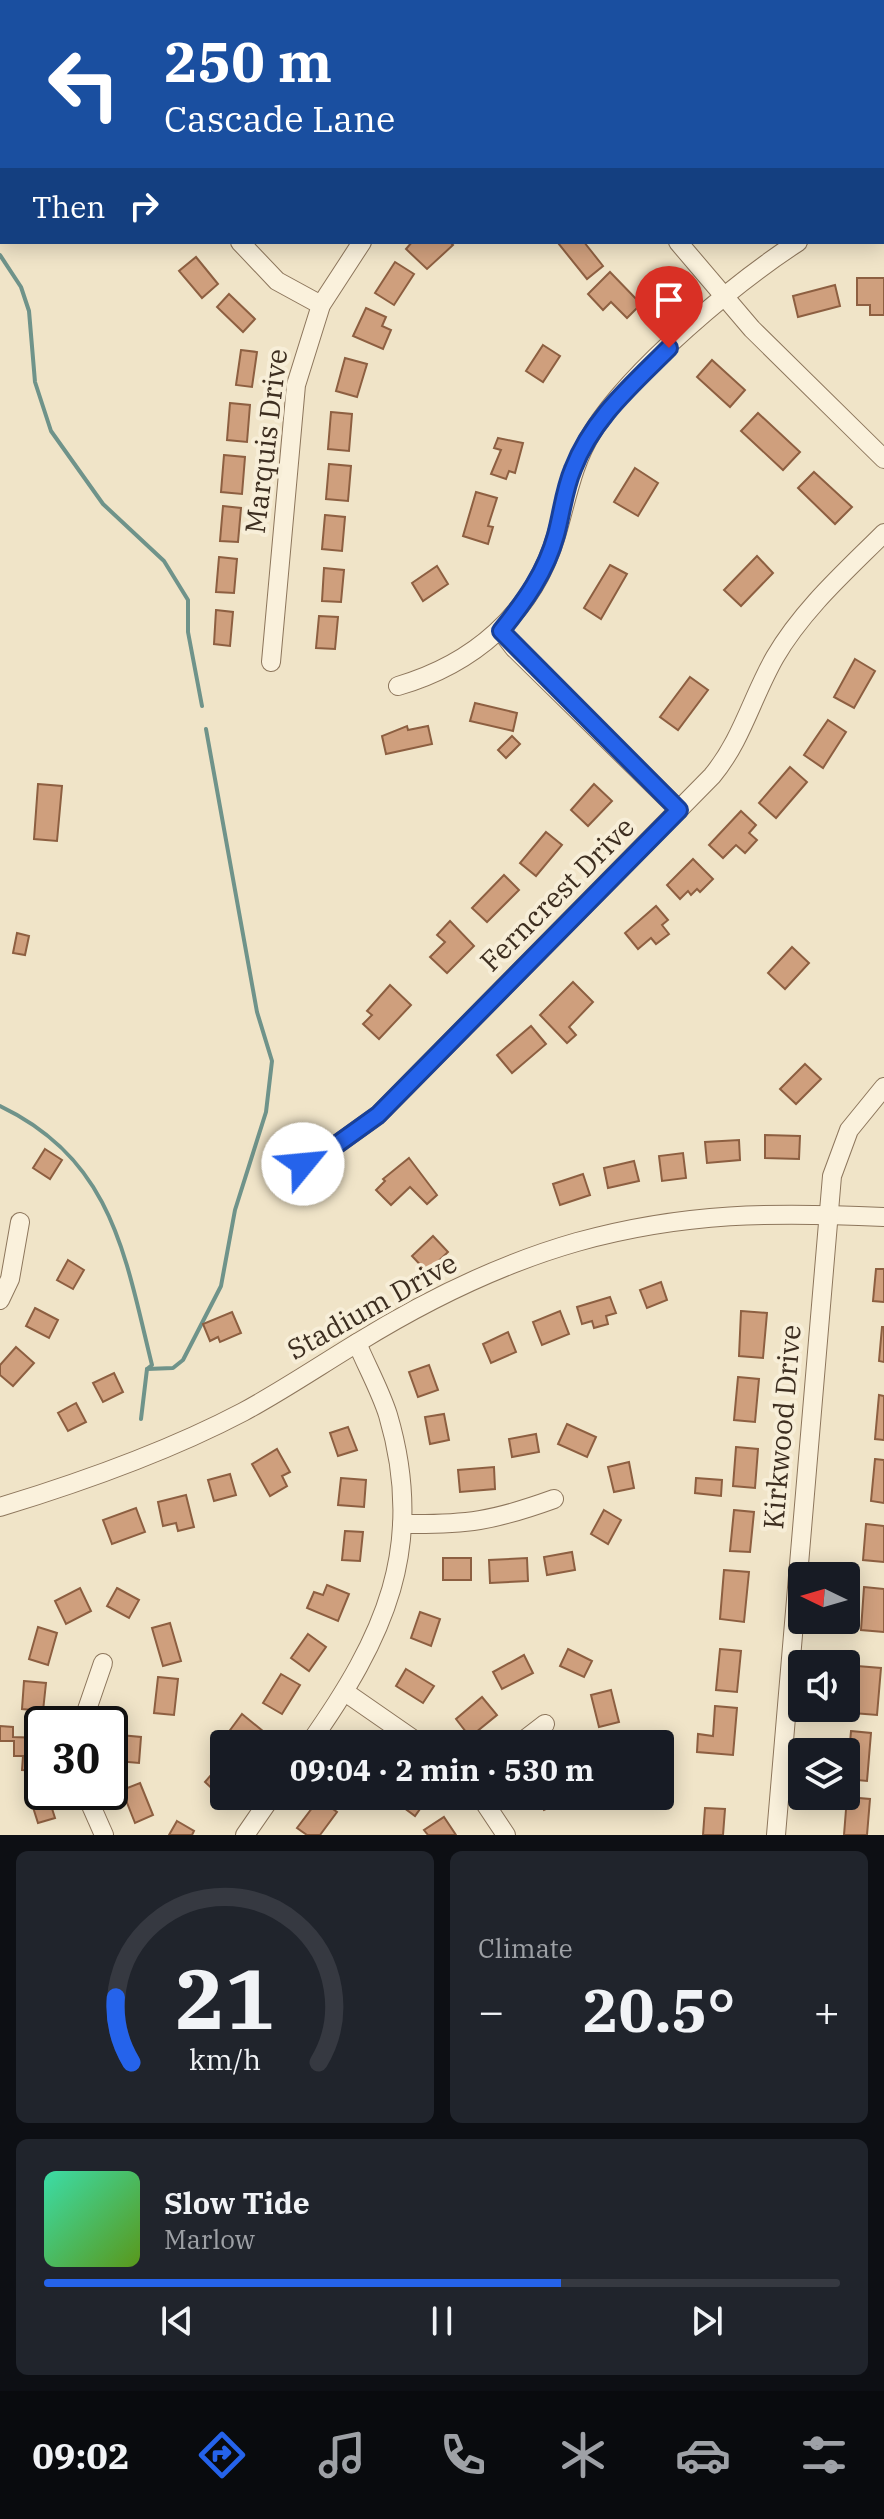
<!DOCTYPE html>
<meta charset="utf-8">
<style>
:root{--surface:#171b24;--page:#20242c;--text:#f1f3f6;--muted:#9ea1a6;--line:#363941;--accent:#2563eb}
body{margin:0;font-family:"IBM Plex Serif",serif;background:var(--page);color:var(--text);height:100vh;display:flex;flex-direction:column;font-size:30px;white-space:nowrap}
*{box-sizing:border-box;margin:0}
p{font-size:26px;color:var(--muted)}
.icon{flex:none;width:44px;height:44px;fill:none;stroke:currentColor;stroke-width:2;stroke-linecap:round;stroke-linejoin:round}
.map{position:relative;height:1835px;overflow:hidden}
.panel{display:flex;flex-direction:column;gap:16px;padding:16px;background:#0d0f14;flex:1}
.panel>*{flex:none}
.guide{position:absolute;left:0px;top:0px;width:884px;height:244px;box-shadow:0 4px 20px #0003;background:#1a4fa0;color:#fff;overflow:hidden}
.needle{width:52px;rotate:275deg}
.controls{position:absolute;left:788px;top:1562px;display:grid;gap:16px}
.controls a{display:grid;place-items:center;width:72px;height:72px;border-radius:8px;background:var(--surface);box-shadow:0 4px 20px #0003;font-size:40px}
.speed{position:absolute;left:24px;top:1706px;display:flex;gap:16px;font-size:40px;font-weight:700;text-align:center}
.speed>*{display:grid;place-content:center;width:104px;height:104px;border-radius:50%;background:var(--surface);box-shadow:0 4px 20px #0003;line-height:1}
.speed .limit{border:4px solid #111;border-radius:12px;background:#fff;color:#111}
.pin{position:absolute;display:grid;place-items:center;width:68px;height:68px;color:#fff;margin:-82px -34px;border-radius:50% 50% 50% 0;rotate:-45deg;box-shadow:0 0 8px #0007}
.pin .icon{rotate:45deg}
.me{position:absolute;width:88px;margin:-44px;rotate:62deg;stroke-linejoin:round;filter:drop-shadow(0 0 6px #0008)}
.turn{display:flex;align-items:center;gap:28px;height:168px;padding:0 32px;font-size:36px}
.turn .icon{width:104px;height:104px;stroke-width:2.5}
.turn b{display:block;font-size:56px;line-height:68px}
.then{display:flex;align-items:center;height:76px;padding:0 32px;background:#0003;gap:16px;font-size:30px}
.big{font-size:60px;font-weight:700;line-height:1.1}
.panel .widget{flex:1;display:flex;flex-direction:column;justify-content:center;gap:12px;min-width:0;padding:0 28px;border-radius:12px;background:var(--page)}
.panel .dial{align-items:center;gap:0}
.dial svg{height:208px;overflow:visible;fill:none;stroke:var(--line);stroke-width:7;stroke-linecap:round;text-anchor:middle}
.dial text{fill:var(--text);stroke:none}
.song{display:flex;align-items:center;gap:24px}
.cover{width:96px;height:96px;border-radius:12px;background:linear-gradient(135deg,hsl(160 70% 55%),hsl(90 70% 35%))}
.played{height:8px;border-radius:4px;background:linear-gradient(90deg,var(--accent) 65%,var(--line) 65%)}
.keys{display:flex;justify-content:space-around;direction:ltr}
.heat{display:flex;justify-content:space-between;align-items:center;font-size:44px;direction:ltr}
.panel .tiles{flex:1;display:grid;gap:16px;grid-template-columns:1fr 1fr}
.widget:last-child{grid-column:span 2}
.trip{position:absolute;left:210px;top:1730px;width:464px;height:80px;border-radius:8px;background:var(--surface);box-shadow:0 4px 20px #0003;font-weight:700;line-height:80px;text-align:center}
.tabs{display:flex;height:128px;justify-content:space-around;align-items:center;background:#090b0e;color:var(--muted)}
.tabs .icon{width:56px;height:56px}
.tabs .selected{color:var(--accent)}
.tabs b{font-size:36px;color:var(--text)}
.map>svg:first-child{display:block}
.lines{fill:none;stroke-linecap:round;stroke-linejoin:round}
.stream{stroke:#6f938a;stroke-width:4}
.building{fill:#cf9f7d;stroke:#8d5f41;stroke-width:2}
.minor-casing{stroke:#8d765c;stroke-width:20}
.minor{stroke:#faf1dc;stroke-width:18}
.route-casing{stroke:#184099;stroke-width:20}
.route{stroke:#2563eb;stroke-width:14}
.labels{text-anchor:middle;stroke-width:8;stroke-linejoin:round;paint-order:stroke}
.street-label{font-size:28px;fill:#3d2e20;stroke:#f7eed8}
</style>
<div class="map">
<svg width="884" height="1835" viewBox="0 0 884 1835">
<rect width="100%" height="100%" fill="#f0e4c8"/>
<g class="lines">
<g class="stream">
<path d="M0,255L21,287L29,311L35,382L51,431L103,504L164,561L188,600V632L202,706"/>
<path d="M0,1106C113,1160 125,1256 152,1365L147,1369L141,1419"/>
<path d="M147,1369L173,1368L183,1360L221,1286L235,1210L266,1112L272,1061L257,1012L206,729"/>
</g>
</g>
<g class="building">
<path d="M412,242H450L453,245L427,269L406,249Z"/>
<path d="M584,242L603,266L587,279L558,243Z"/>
<path d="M196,257L218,284L202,298L179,271Z"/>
<path d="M395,262L414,274L394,305L375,293Z"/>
<path d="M610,272L641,304L627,318L611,302L603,310L588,294Z"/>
<path d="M857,278H884V315H870V305H857Z"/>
<path d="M835,285L840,306L798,317L793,296Z"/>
<path d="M229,294L255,319L243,332L217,307Z"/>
<path d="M366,308L386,317L382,326L391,330L383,349L353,336Z"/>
<path d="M543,345L560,356L543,382L526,371Z"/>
<path d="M241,350L257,352L252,387L236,385Z"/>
<path d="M345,358L367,364L357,397L336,391Z"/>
<path d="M712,360L745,390L730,407L697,377Z"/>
<path d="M230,403L250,405L247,442L227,440Z"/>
<path d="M331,412L352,414L349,451L328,449Z"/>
<path d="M758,413L800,452L783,470L741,431Z"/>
<path d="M498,438L523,443L515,473L509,471L506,479L491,474L501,450L494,448Z"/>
<path d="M224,455L245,457L242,494L221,492Z"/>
<path d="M329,464L351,466L348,501L326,499Z"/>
<path d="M635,468L658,483L638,516L614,502Z"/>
<path d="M814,472L852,507L835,524L798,488Z"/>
<path d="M476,492L497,498L488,526L493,527L488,544L463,536Z"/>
<path d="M223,506L241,508L238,542L220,541Z"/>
<path d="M325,515L345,517L342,551L322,549Z"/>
<path d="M757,556L773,573L741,606L724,590Z"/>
<path d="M219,557L237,559L234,593L216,592Z"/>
<path d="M610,565L627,574L601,619L584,608Z"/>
<path d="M437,566L448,584L423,601L412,583Z"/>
<path d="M324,568L344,570L341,602L322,601Z"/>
<path d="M216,610L233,612L230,646L214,644Z"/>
<path d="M319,616L338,617L335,649L316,648Z"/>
<path d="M855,659L875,671L854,708L834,697Z"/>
<path d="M690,677L708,690L678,730L660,717Z"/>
<path d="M475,703L517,713L513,731L470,721Z"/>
<path d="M828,720L846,732L823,768L804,755Z"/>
<path d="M407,726L408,730L428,726L432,744L386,754L382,736Z"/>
<path d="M512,736L520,744L506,758L498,750Z"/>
<path d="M790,767L807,782L776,818L759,803Z"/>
<path d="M38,784L62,786L57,841L34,839Z"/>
<path d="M594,784L612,801L588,826L571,810Z"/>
<path d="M741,811L756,825L749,833L757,840L745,853L736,845L723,858L709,845Z"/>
<path d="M546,832L562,845L536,876L520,863Z"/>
<path d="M693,859L713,879L700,892L697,889L691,895L688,891L680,899L667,885Z"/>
<path d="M504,875L519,890L487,922L472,908Z"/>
<path d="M656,906L668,920L662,925L669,934L656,944L651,938L638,949L625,933Z"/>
<path d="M450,921L474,946L447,973L430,957L445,942L437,935Z"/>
<path d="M17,933L29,936L25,955L13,953Z"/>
<path d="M792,947L809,963L785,989L768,973Z"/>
<path d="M573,982L593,1002L569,1027L576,1035L567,1043L540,1015Z"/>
<path d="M390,985L411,1005L379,1039L363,1024L372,1015L367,1011Z"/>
<path d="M531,1026L546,1044L512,1073L497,1055Z"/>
<path d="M805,1064L821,1079L796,1104L780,1089Z"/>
<path d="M765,1135L800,1136L799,1159L765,1158Z"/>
<path d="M739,1140L740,1160L707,1163L705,1142Z"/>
<path d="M45,1149L62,1160L50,1179L33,1168Z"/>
<path d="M683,1153L686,1178L662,1181L659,1156Z"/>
<path d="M409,1158L437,1195L427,1204L410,1187L391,1205L376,1190L385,1181L383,1179Z"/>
<path d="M634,1161L639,1181L608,1188L604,1168Z"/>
<path d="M583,1174L590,1195L560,1205L553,1184Z"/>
<path d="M433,1236L448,1252L427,1272L412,1256Z"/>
<path d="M68,1260L84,1270L73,1289L57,1280Z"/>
<path d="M876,1269H884V1302L873,1301Z"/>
<path d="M661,1282L667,1300L647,1308L640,1290Z"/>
<path d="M610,1297L616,1313L606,1316L608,1324L594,1328L592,1321L582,1324L577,1307Z"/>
<path d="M35,1308L58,1320L49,1338L26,1326Z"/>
<path d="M560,1311L569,1334L542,1345L533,1322Z"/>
<path d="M741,1311L767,1313L763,1358L739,1356Z"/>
<path d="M232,1312L241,1333L220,1342L218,1337L210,1341L203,1324Z"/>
<path d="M882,1327H884V1362L879,1361Z"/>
<path d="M508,1332L516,1352L491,1363L483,1344Z"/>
<path d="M16,1347L34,1363L13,1386L0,1375V1365Z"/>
<path d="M429,1365L438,1390L418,1397L409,1372Z"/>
<path d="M114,1373L123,1392L103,1402L93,1383Z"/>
<path d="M738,1377L759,1379L755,1422L734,1420Z"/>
<path d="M879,1395L884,1396V1440L875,1439Z"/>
<path d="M76,1403L86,1422L68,1431L58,1413Z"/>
<path d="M444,1414L449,1440L430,1444L425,1417Z"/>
<path d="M567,1424L596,1437L587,1457L558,1444Z"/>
<path d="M348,1427L357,1450L338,1456L330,1433Z"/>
<path d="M536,1434L539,1452L512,1457L509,1439Z"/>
<path d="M736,1447L758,1449L755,1488L733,1486Z"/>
<path d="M277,1449L290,1472L282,1476L287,1486L270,1496L252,1464Z"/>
<path d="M875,1459L884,1460V1503L871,1501Z"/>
<path d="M629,1462L634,1488L614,1492L608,1467Z"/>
<path d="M494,1467L495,1489L460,1492L458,1470Z"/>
<path d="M230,1474L236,1495L214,1501L208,1480Z"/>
<path d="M341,1478L366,1480L364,1507L338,1505Z"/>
<path d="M696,1478L722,1480L721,1496L695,1493Z"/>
<path d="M186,1495L194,1527L178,1531L176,1523L163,1526L158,1502Z"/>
<path d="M136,1508L145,1532L112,1544L103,1520Z"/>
<path d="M604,1510L621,1520L608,1544L591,1534Z"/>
<path d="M734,1510L754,1512L750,1552L730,1551Z"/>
<path d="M866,1524L884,1526V1562L863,1560Z"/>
<path d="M345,1531L363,1532L360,1561L342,1560Z"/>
<path d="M572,1552L575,1570L547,1575L544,1557Z"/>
<rect x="443" y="1558" width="28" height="22"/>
<path d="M527,1558L528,1581L490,1583L489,1560Z"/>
<path d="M724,1570L749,1572L744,1622L720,1619Z"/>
<path d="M327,1585L349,1594L338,1621L307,1608L314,1592L323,1595Z"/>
<path d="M864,1587L884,1589V1632L861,1630Z"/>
<path d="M80,1588L91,1611L66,1624L55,1601Z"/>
<path d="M117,1588L139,1600L129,1618L107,1606Z"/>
<path d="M420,1612L440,1619L431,1646L411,1638Z"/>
<path d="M170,1623L181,1661L163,1666L152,1628Z"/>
<path d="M38,1627L57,1633L48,1665L29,1659Z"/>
<path d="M308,1634L326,1647L309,1671L291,1658Z"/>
<path d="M568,1649L592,1661L584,1677L560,1666Z"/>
<path d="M720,1649L741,1651L737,1692L716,1690Z"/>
<path d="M524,1655L533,1673L502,1689L493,1672Z"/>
<path d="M857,1666L881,1668L877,1715L853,1713Z"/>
<path d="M406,1669L434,1686L423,1703L396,1686Z"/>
<path d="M281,1674L300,1685L282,1714L263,1703Z"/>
<path d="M158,1677L178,1679L174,1715L154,1713Z"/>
<path d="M24,1681L46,1683L43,1711L22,1709Z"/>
<path d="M611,1690L619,1722L599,1727L591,1695Z"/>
<path d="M482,1697L497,1715L470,1737L456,1719Z"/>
<path d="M715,1706L737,1708L733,1755L697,1752L698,1734L713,1736Z"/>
<path d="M242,1714L264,1732L255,1744H234L225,1737Z"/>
<path d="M0,1726L13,1727V1737L42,1738V1771L22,1770L23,1756H14V1741H0Z"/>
<path d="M851,1731L871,1733L867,1781L847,1779Z"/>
<path d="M120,1735L141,1737L139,1763L117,1761Z"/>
<path d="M223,1761L224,1790L219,1795L205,1782Z"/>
<path d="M140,1783L153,1815L135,1823L122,1790Z"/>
<path d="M48,1796L55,1818L38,1823L31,1801Z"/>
<path d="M388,1796H424L427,1799L415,1816Z"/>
<path d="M538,1796H571V1797L544,1810Z"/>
<path d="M847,1797L870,1799L867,1835H844Z"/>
<path d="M319,1799L337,1812L320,1835H307L297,1828Z"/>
<path d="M705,1808L725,1809L723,1835H703Z"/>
<path d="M444,1817L456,1835H428L424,1830Z"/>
<path d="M177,1821L194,1831L192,1835H169Z"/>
</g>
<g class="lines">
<defs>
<g id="minor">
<path d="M509,0L510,2"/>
<path d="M882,217H884"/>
<path d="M240,242L277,281L321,305"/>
<path d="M678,242L752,329L884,459"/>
<path d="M501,631L514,648L679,810"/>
<path d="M271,662L296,385L321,305L362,242"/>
<path d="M398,686C473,664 531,615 555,539C567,501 571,466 593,431C633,368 735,283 798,242"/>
<path d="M279,1173L325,1153L378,1115L712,776C742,740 752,697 775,657C803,609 846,571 884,533"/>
<path d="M0,1300L10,1279L20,1222"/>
<path d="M0,1507C82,1482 167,1452 243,1412C282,1391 319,1366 357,1343C425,1301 500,1264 577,1242C685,1212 774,1212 884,1217"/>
<path d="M402,1524C467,1525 493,1521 554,1499"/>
<path d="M345,1692L420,1744"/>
<path d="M82,1724L103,1663"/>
<path d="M309,1744C384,1638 427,1547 388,1415C380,1390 367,1367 357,1343"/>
<path d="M519,1744L545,1724"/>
<path d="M85,1792L104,1835"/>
<path d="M480,1796L506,1835"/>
<path d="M245,1835L272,1796"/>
<path d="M776,1835L832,1176L849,1130L884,1087"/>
</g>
</defs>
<use href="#minor" class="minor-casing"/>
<use href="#minor" class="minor"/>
</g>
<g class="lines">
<defs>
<path id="route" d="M303,1164L325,1153L378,1115L679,810L501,631C525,601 546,572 556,535C562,513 564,490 573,469C592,419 632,385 669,348"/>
</defs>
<use href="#route" class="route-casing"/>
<use href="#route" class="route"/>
</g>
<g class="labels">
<g class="street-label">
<text transform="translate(266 441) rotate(-83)" y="10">Marquis Drive</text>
<text transform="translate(557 894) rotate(-45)" y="10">Ferncrest Drive</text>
<text transform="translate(372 1306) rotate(-29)" y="10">Stadium Drive</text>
<text transform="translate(782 1427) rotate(-85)" y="10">Kirkwood Drive</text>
</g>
</g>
</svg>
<div class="controls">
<a><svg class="needle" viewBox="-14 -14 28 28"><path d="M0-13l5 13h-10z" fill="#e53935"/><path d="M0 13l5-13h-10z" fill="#9ea1a6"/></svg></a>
<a><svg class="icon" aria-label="sound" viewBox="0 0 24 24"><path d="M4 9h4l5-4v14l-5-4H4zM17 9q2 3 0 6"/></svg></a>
<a><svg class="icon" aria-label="layers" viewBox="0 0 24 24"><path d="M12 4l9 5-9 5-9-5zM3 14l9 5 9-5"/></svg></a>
</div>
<div class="speed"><div class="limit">30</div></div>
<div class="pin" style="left:669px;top:348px;background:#d93025"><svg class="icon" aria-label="arrive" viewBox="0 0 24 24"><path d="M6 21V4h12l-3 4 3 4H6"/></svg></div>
<svg class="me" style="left:303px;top:1164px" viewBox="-20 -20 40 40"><circle r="19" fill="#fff"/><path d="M0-13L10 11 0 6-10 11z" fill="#2563eb"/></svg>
<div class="trip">09:04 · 2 min · 530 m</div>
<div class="guide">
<div class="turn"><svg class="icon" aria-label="left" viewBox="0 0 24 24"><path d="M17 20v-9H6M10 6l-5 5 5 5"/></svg><div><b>250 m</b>Cascade Lane</div></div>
<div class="then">Then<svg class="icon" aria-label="right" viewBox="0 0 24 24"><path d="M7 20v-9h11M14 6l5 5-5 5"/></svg></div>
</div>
</div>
<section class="panel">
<div class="tiles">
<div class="widget dial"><svg viewBox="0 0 100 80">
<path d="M14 69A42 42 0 1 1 86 69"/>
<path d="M14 69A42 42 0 0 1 8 44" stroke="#2563eb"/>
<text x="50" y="56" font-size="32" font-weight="700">21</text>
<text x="50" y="72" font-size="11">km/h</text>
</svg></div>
<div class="widget"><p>Climate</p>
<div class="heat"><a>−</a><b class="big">20.5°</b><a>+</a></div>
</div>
<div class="widget">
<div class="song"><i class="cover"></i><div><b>Slow Tide</b><p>Marlow</p></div></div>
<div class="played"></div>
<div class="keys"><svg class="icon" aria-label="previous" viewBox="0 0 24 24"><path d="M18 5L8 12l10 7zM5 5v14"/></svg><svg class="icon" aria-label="pause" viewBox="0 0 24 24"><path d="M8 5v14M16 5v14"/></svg><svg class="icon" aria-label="next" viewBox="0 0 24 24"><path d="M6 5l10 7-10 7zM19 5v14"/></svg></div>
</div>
</div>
</section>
<nav class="tabs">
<b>09:02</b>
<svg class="icon selected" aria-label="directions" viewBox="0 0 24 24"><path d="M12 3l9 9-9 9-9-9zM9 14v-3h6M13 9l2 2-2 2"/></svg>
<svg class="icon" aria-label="music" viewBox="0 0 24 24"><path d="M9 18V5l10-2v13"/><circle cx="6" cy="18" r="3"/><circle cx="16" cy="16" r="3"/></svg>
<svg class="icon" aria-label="phone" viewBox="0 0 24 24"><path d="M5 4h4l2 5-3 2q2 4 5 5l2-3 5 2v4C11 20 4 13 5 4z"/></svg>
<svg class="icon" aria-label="climate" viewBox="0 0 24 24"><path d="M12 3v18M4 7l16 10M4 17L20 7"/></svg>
<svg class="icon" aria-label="car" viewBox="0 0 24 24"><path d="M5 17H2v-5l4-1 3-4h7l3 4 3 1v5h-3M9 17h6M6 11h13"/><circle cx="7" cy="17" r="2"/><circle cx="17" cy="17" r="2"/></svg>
<svg class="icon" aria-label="filters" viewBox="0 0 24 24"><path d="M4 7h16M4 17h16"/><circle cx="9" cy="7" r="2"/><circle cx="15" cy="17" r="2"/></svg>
</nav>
